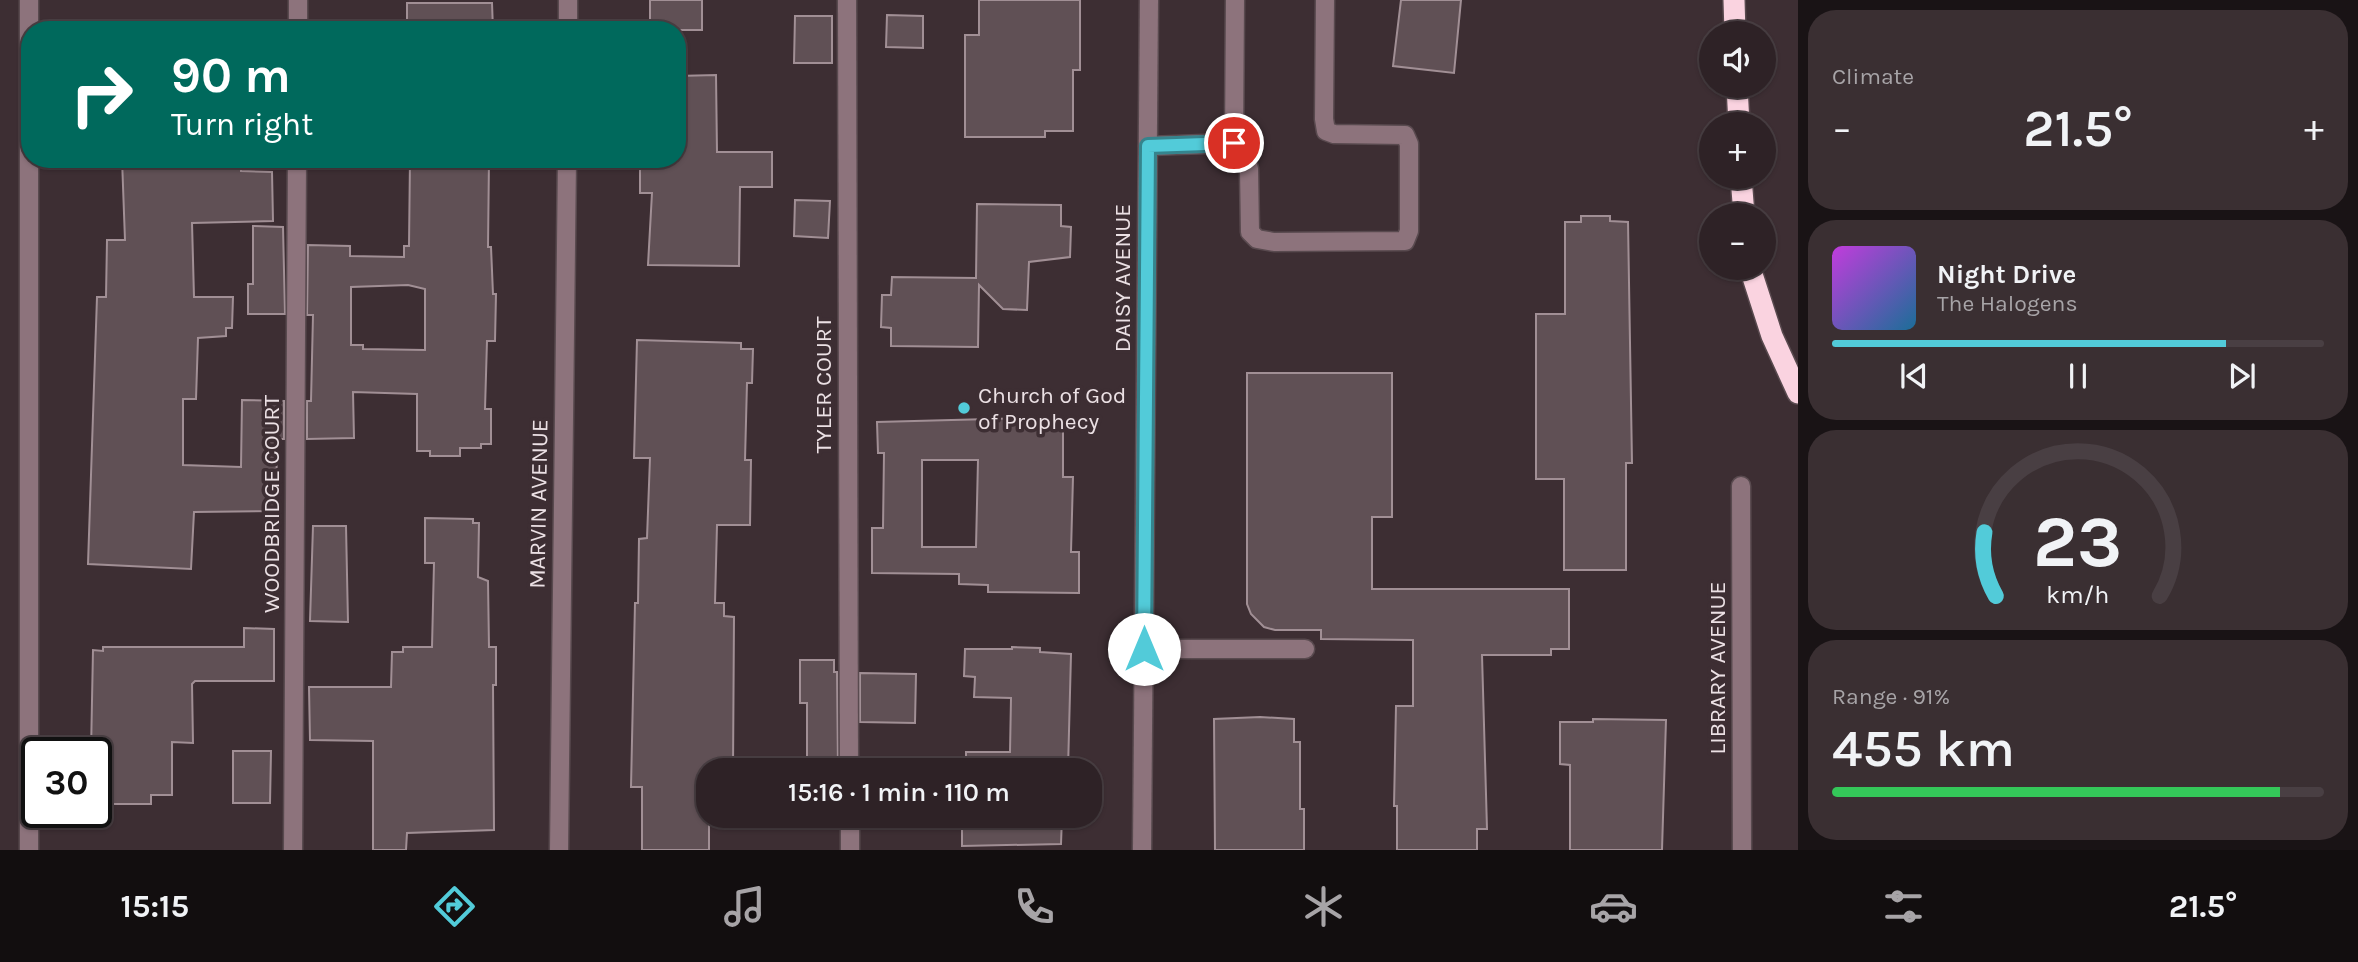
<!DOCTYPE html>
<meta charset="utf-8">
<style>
:root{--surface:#2e2226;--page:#3a2f32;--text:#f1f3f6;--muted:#a7a4a7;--line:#493f43;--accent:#52cbd9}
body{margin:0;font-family:Karla,sans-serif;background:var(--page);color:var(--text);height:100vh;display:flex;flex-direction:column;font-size:26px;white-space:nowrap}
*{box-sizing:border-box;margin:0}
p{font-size:23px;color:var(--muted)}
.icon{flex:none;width:38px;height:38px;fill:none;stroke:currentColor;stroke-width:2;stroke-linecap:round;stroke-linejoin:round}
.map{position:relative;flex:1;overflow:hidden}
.side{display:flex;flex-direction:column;gap:10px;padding:10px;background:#191315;width:560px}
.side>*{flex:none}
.guide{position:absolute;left:21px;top:21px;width:665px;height:147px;border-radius:28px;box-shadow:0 2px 5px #0004,0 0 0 2px var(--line);background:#00695c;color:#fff;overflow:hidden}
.buttons{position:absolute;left:1699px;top:21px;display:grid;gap:14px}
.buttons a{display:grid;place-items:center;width:77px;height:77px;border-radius:50%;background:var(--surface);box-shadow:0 2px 5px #0004,0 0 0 2px var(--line);font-size:35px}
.speed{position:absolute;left:21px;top:737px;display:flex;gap:14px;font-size:35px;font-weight:700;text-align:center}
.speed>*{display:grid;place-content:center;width:91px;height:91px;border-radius:50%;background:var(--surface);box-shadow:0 2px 5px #0004,0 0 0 2px var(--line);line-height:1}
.speed .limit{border:4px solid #111;border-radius:10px;background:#fff;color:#111}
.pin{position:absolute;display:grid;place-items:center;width:60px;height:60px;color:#fff;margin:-30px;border:4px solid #fff;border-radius:50%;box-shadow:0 2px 7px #0007}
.me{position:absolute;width:77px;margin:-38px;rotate:0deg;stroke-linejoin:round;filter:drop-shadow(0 0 5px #0008)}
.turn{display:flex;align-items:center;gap:24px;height:147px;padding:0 35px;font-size:32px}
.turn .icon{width:91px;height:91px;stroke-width:2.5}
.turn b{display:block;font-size:49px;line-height:60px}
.big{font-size:52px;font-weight:600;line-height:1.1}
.side .widget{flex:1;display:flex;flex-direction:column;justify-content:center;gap:10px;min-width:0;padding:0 24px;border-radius:28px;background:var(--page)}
.side .dial{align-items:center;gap:0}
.dial svg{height:182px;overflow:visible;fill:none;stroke:var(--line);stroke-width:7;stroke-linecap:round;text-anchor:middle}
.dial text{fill:var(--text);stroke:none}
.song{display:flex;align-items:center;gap:21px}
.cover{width:84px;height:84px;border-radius:10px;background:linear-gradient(135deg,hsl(290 70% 55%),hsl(200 70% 35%))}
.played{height:7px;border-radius:4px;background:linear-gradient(90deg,var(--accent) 80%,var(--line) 80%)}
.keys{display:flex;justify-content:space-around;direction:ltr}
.heat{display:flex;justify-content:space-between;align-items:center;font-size:38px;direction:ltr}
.charge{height:10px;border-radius:5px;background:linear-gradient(90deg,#34c759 91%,var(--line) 0)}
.trip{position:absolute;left:696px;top:758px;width:406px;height:70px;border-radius:28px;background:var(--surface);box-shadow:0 2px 5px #0004,0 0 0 2px var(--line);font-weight:600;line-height:70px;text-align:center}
.tab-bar{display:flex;height:112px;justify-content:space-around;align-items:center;background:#120e0f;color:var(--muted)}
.tab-bar .icon{width:49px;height:49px}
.tab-bar .on{color:var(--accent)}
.tab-bar b{font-size:32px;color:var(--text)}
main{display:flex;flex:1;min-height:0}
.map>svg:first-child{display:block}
.building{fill:#605055;stroke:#a18f95;stroke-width:2;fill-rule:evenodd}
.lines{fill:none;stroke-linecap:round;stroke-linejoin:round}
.minor-casing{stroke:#594a4f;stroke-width:21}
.highway-casing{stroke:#594a4f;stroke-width:24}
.minor{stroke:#8d737c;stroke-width:18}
.highway{stroke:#fad3e0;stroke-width:21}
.route-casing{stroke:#35848d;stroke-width:18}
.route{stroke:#52cbd9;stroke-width:12}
.poi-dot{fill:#52cbd9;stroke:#3d2e33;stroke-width:2.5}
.labels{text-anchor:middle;stroke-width:7;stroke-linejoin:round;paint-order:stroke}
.street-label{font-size:23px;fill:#ebe0e4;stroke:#3d2e33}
.poi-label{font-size:23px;fill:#ebe0e4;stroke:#3d2e33;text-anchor:start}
</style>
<main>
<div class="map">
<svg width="1798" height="850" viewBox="0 0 1798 850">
<rect width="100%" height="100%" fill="#3d2e33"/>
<g class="building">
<rect x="650" y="0" width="52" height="30"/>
<path d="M979,0H1080V70H1073V131H1045V137H965V35H979Z"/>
<path d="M1401,0H1461L1454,73L1393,66Z"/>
<path d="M407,3H492L493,30H407Z"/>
<path d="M887,15L923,16V48L886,47Z"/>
<path d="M795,16H832V63H794Z"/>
<path d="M716,75L717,152H772V187H740L739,266L648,265L652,193H640V159H677V76Z"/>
<path d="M122,159H241V171L272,172L273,221L192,223L194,297H233L232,328H226V336L198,338L196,399H183V465L241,467L242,400L284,401V439H277L276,511L194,512L191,569L88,564L97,297H106L107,240H125Z"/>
<path d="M410,159H489L488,247H491L493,294H496L495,341H487L485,409H491V444H481V448H460V456H430V451H417V394L353,392L354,438L307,439V401H311L313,315H307L308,245L350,246V256L404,257V246H409ZM408,285L425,289V350L363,349V345H351V287Z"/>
<path d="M795,200L830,201L828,238L794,236Z"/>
<path d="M977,204L1061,205V226L1071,227L1070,257L1029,262L1027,310L1003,309L979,285L978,347L891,346V328L881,327L882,295H891L892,277L976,278Z"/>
<path d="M1581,216H1610V221L1628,222L1632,463H1626V570H1564V479H1536V314H1565V222H1581Z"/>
<path d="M253,226L283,227L285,314H248V284H253Z"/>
<path d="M637,340L741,343V349H753L752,383H747L745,460H751L750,525H717L715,603H724V616L734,617L733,770H709V850H642V787H631L635,603H638L639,539L647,538L650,458H634Z"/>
<path d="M1247,373H1392V517H1372V589H1569V649H1551V655H1482L1487,829H1477V850H1397V806H1394L1396,706H1413V640L1321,639V630H1275L1264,627L1251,614L1247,604Z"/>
<path d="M1032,418L1063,420V477H1073L1071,552H1079V593L988,592V585L959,584V574L872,573V528H883L884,453H878L877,422ZM922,460H978L976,547H922Z"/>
<path d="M425,518L473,519V523H479L478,577L488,581L489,647H496V685H493L494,830L407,833L406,850H373V741L310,740L309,687H391L392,652H403V647H432L434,563H425Z"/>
<path d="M313,526H346L348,622L310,621Z"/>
<path d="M244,628L274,629V681H195L192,684L193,743L172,742V795H151V804H96V752H91L93,650L103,651V647H244Z"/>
<path d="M1012,647L1040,648V652L1071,654L1068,770H966V752H1010L1011,698L974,697L975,677L964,676L965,649H1012Z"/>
<path d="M800,660H834V672H837L838,770H807V703H800Z"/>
<path d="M860,673L916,674L915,723L860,722Z"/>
<path d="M1260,717L1294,719V742H1300V809H1304V850H1215L1214,719Z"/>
<path d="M1593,719L1666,720L1662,850H1570V765L1560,764V722H1593Z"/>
<path d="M233,751H271L270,803H233Z"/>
<path d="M962,816H1062L1061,844L962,846Z"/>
</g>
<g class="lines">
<defs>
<g id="minor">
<path d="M847,0L849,770"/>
<path d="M1235,0L1234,143L1243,146L1249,169L1250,232L1257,239L1274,242L1405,241L1409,231V144L1405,135L1334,134L1326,131L1324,119L1325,0"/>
<path d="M298,30V0"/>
<path d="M568,30V0"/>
<path d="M1148,146L1234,143"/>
<path d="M1741,486L1742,850"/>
<path d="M1144,649H1305"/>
<path d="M850,816V850"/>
<path d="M29,850V0"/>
<path d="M293,850L297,159"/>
<path d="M559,850L567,159"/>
<path d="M1142,850L1149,0"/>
</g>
<g id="highway">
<path d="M1734,0L1735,33"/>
<path d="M1737,86L1739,124"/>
<path d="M1741,177L1744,215"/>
<path d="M1750,268L1772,336L1798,393"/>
</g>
</defs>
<use href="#minor" class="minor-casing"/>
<use href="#highway" class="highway-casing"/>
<use href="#minor" class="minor"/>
<use href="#highway" class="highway"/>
</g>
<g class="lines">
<defs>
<path id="route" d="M1144,649L1148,146L1234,143"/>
</defs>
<use href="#route" class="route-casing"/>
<use href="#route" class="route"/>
</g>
<circle class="poi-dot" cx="964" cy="408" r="7"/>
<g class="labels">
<g class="street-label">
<text transform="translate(1122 278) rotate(-90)" y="8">DAISY AVENUE</text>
<text transform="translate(823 385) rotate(-90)" y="8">TYLER COURT</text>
<text transform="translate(271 504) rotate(-90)" y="8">WOODBRIDGE COURT</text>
<text transform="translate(538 504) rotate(-89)" y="8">MARVIN AVENUE</text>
<text transform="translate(1717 668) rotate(-90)" y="8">LIBRARY AVENUE</text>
</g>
<g class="poi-label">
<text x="978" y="403">Church of God<tspan x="978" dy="26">of Prophecy</tspan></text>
</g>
</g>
</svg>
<div class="buttons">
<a><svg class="icon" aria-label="sound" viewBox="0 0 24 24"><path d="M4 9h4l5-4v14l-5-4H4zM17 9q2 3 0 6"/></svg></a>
<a>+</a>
<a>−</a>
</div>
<div class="speed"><div class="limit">30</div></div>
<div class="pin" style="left:1234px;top:143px;background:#d93025"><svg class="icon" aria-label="arrive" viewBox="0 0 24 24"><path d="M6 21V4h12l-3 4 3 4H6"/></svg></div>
<svg class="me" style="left:1144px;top:649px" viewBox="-20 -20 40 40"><circle r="19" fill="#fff"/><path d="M0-13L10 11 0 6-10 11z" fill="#52cbd9"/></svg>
<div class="trip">15:16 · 1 min · 110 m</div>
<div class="guide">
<div class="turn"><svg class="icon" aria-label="right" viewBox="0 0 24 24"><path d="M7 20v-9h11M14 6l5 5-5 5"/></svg><div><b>90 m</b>Turn right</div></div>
</div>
</div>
<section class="side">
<div class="widget"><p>Climate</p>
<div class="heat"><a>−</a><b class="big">21.5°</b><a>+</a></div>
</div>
<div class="widget">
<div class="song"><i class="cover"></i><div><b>Night Drive</b><p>The Halogens</p></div></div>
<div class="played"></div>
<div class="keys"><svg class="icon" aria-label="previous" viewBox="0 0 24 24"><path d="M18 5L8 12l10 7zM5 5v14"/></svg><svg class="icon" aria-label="pause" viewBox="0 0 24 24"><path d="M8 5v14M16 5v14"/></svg><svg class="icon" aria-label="next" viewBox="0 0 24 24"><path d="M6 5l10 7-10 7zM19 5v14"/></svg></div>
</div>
<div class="widget dial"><svg viewBox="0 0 100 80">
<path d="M14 69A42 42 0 1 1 86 69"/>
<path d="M14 69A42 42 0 0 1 9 41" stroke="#52cbd9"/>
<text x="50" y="56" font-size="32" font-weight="700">23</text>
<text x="50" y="72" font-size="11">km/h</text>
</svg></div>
<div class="widget"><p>Range · 91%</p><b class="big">455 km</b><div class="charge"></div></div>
</section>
</main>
<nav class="tab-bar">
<b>15:15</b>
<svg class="icon on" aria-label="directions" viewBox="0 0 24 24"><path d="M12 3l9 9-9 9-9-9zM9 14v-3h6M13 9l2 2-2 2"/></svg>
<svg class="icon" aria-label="music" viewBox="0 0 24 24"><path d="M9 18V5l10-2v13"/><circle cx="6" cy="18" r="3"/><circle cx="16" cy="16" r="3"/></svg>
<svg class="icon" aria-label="phone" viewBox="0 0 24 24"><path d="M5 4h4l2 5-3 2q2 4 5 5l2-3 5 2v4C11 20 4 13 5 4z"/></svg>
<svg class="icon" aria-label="climate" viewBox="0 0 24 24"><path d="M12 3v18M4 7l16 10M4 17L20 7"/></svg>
<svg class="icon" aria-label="car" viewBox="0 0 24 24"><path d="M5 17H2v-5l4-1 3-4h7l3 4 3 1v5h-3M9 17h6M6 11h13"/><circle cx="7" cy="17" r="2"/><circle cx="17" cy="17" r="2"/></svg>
<svg class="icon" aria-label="filters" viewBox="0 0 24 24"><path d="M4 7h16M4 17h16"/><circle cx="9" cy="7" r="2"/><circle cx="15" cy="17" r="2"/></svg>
<b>21.5°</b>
</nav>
